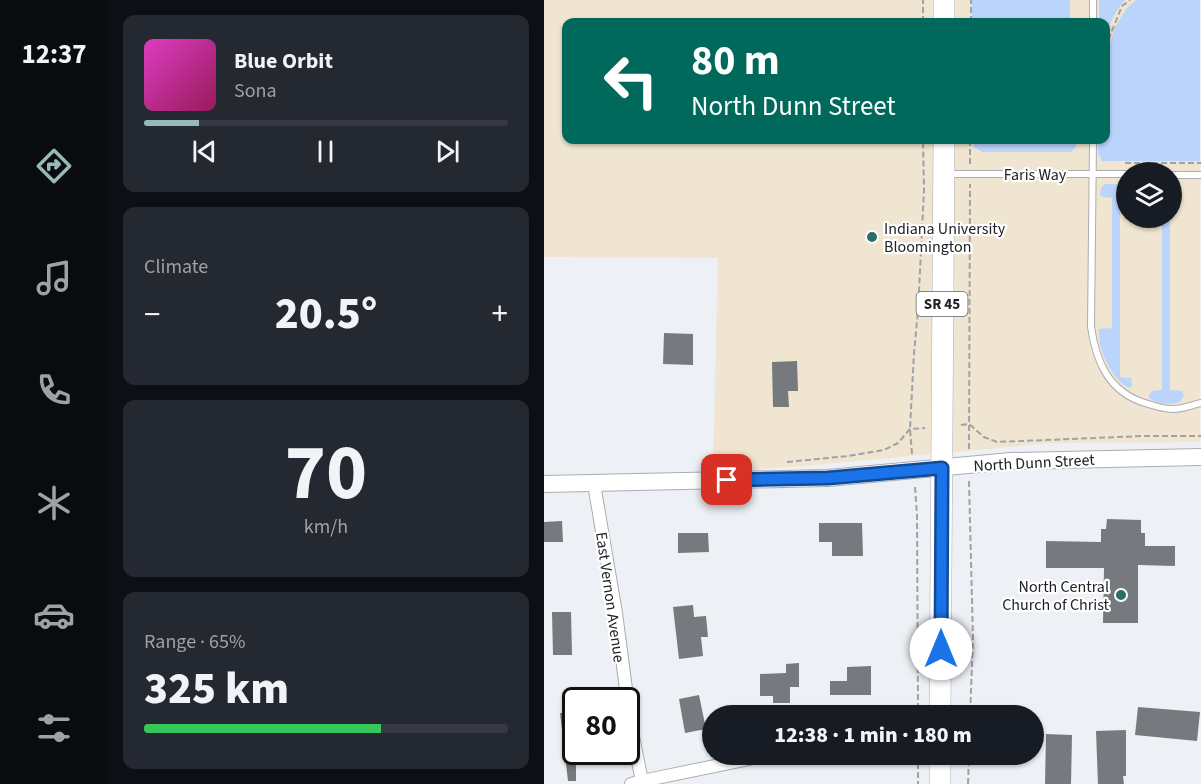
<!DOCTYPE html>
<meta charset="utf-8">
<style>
:root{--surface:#171b24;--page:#242831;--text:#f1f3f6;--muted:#9ea1a6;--line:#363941;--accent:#96b8b6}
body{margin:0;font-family:"Source Sans 3",sans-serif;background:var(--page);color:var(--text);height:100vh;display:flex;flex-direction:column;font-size:22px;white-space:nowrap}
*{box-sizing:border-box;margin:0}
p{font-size:20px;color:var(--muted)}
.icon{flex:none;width:33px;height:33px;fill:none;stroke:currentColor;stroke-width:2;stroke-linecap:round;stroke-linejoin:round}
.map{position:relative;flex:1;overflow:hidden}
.sheet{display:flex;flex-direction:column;gap:15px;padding:15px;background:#0d0f14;width:436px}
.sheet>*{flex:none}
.guide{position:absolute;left:18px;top:18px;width:548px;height:126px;border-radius:12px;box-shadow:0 2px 4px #0004;background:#00695c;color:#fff;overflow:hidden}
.fabs{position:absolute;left:572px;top:162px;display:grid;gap:12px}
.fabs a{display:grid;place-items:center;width:66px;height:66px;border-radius:50%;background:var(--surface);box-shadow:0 2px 4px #0004;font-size:30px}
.speed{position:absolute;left:18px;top:687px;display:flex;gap:12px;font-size:30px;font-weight:700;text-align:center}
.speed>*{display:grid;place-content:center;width:78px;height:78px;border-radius:50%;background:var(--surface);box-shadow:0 2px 4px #0004;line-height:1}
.speed .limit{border:3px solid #111;border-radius:9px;background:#fff;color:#111}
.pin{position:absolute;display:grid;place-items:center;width:51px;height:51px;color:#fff;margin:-26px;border-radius:12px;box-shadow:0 3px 9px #0006}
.me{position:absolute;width:66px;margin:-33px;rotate:0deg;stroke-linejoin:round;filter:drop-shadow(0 0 4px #0008)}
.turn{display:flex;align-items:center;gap:21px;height:126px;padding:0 30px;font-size:27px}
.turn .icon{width:78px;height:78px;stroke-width:2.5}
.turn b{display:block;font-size:42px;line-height:51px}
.big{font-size:45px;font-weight:800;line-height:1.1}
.sheet .widget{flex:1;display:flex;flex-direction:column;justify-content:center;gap:9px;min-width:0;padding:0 21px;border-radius:12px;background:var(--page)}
.sheet .dial{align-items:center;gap:0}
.dial b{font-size:78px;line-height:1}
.song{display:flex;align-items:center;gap:18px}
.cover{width:72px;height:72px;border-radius:9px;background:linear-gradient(135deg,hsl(310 70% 55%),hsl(330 70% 35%))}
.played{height:6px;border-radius:3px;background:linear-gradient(90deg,var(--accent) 15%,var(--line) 15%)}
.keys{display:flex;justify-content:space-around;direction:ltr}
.heat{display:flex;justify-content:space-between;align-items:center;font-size:33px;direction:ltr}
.charge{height:9px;border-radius:4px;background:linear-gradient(90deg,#34c759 65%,var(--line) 0)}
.trip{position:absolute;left:158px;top:705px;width:342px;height:60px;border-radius:30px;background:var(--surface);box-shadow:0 2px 4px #0004;font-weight:800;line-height:60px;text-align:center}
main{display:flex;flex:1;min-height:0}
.tab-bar{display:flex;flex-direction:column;width:108px;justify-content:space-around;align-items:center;background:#090b0e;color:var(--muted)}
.tab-bar .icon{width:42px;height:42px}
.tab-bar .selected{color:var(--accent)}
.tab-bar b{font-size:27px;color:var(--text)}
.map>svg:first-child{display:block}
.commercial{fill:#efe5d0;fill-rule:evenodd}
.green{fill:#bbd4fb}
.building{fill:#76797d}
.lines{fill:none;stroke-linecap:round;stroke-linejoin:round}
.lane-casing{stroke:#aaadb2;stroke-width:8}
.street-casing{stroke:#aaadb2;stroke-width:14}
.secondary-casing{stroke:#aaadb2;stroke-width:18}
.highway-casing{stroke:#aaadb2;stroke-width:22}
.path{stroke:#a0a2a6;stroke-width:2;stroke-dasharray:6 3;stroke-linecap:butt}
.lane{stroke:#fff;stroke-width:6}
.street{stroke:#fff;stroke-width:12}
.secondary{stroke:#fff;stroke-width:16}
.highway{stroke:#fff;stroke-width:21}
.route-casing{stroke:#114b97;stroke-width:15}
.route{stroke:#1a73e8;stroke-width:10}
.poi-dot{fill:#276f67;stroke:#fff;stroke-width:2}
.labels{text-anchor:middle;stroke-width:4.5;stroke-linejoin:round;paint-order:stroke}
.shield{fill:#fff;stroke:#636465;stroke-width:1.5}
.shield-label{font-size:15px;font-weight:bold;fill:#202223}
.street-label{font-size:16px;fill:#202223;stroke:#fff}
.poi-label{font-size:16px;fill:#202223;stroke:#fff;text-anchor:start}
</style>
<main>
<nav class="tab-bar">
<b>12:37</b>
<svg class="icon selected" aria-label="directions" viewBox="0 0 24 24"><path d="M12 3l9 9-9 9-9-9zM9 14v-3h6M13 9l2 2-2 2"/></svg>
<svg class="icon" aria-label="music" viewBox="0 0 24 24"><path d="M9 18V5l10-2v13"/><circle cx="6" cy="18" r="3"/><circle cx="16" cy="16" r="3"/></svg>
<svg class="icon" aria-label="phone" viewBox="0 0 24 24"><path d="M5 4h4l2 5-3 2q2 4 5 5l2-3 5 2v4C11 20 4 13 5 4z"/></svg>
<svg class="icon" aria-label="climate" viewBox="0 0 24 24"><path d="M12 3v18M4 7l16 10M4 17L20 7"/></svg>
<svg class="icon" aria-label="car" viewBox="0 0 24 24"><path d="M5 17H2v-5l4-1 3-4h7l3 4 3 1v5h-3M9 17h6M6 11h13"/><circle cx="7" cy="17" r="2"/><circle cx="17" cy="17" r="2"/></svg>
<svg class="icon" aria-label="filters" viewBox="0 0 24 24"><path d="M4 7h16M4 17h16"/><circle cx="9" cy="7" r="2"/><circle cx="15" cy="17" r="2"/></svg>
</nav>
<section class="sheet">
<div class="widget">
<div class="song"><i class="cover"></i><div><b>Blue Orbit</b><p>Sona</p></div></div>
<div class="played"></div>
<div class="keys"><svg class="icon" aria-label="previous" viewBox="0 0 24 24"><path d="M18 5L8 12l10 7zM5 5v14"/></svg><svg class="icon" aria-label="pause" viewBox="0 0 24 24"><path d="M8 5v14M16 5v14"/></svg><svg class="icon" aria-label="next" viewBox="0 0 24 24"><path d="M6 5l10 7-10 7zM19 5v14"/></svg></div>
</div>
<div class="widget"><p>Climate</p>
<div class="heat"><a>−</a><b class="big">20.5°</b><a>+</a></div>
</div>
<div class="widget dial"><b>70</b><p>km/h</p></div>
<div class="widget"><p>Range · 65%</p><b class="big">325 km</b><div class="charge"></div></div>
</section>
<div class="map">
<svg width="657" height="784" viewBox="0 0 657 784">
<rect width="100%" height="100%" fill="#edf0f5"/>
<path class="commercial" d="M0,0H656V442L508,443L280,464L169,473L174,258L0,257ZM22,22H561V140H22ZM582,172H627V218H582Z"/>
<g class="green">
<rect x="428" y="0" width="98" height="22"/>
<path d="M555,0H581C571,11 566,23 561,37V22H555Z"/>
<path d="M592,0H656V161H558L554,153V140H561V61L571,27L583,8Z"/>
<path d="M428,140H532V147L527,152H438L430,147Z"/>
<path d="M561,184H582V197L576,198V377L587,378L588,385L586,388C572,384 559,358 556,344C555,339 555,334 555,329L568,328V198L559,197L556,195L557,188Z"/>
<path d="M618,218H626V390L638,391L640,396L636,402C626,405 613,404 605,398V395L608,391L618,390Z"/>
</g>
<g class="building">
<path d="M120,333L149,334V365L119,364Z"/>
<path d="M253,361L254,391H244L245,407H229L228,362Z"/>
<path d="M563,519L597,520V533H601V546H631V566L594,565V623H559L560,568H502V541L557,542V529H562Z"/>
<path d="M18,521L19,542H0V522Z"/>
<path d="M275,523H318L319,556H288V542H275Z"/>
<path d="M134,533H164L165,552L134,553Z"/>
<path d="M149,605L150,617L162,616L164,637H157L159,656L135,659L129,607Z"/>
<path d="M8,612H27L28,655H9Z"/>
<path d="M255,663V687H246V703H229V696H216V674L242,673V664Z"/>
<path d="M327,666V695H286V681H303V667Z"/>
<path d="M155,695L162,729L141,733L135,699Z"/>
<path d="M594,707L656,712L653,741L591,735Z"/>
<path d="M32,712V781H24L16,713Z"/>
<path d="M582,730V776H579L580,784H554L552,731Z"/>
<path d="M502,734L528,735L527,784H501Z"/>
</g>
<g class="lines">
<defs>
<g id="lane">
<path d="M549,0V22"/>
<path d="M549,140L547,327C552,362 565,392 601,403C610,406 619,409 629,409C638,409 648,405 657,403"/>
<path d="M403,174H582"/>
<path d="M627,175H657"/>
</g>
<g id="street">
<path d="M50,484L72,613L87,727L98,781"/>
<path d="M87,784L98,781L229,754"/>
</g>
<path id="secondary" d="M0,484L284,478L467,461L657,457"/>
<g id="highway">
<path d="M400,22V0"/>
<path d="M396,716L400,140"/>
<path d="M396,784V754"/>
</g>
</defs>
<use href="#lane" class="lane-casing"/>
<use href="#street" class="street-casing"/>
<use href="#secondary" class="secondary-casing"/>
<use href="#highway" class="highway-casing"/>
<g class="path">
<path d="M379,22V0"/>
<path d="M427,22V0"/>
<path d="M561,48L578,6L586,0"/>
<path d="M581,163H657"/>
<path d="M426,164V140"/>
<path d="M417,425L425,424L440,437L453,442L598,436H657"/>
<path d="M425,449L426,184"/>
<path d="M368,454L366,429L370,353L374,311L380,190L379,140"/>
<path d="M243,462L304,456L340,450L354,443L366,429L381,428"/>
<path d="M425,481L429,639L426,716"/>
<path d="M371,487L373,515L374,716"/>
<path d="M374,754V784"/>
<path d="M424,784L425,754"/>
</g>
<use href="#lane" class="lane"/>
<use href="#street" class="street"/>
<use href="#secondary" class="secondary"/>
<use href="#highway" class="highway"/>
</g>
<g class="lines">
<defs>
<path id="route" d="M183,480L284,478L398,468L397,649"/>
</defs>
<use href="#route" class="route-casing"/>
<use href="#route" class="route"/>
</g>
<g class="poi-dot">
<circle cx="328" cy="237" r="6"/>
<circle cx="577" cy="595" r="6"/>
</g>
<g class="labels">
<rect class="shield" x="372.5" y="292" width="51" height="24" rx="4.5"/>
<g class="shield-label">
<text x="398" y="309">SR 45</text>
</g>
<g class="street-label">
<text x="491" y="180">Faris Way</text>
<text transform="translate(490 462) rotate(-3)" y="6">North Dunn Street</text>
<text transform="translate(67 597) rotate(82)" y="6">East Vernon Avenue</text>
</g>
<g class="poi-label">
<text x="340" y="234">Indiana University<tspan x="340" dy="18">Bloomington</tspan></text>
<text x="565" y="592" text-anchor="end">North Central<tspan x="565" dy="18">Church of Christ</tspan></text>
</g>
</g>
</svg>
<div class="fabs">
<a><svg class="icon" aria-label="layers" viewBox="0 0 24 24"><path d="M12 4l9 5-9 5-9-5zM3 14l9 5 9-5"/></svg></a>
</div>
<div class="speed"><div class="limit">80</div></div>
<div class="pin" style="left:183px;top:480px;background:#d93025"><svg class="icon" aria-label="arrive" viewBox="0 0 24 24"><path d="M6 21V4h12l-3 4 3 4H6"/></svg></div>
<svg class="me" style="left:397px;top:649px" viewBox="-20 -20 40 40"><circle r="19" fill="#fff"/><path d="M0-13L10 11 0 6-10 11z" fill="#1a73e8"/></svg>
<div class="trip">12:38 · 1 min · 180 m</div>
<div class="guide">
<div class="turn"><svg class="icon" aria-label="left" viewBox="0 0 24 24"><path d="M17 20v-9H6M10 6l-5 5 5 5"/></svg><div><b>80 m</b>North Dunn Street</div></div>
</div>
</div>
</main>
